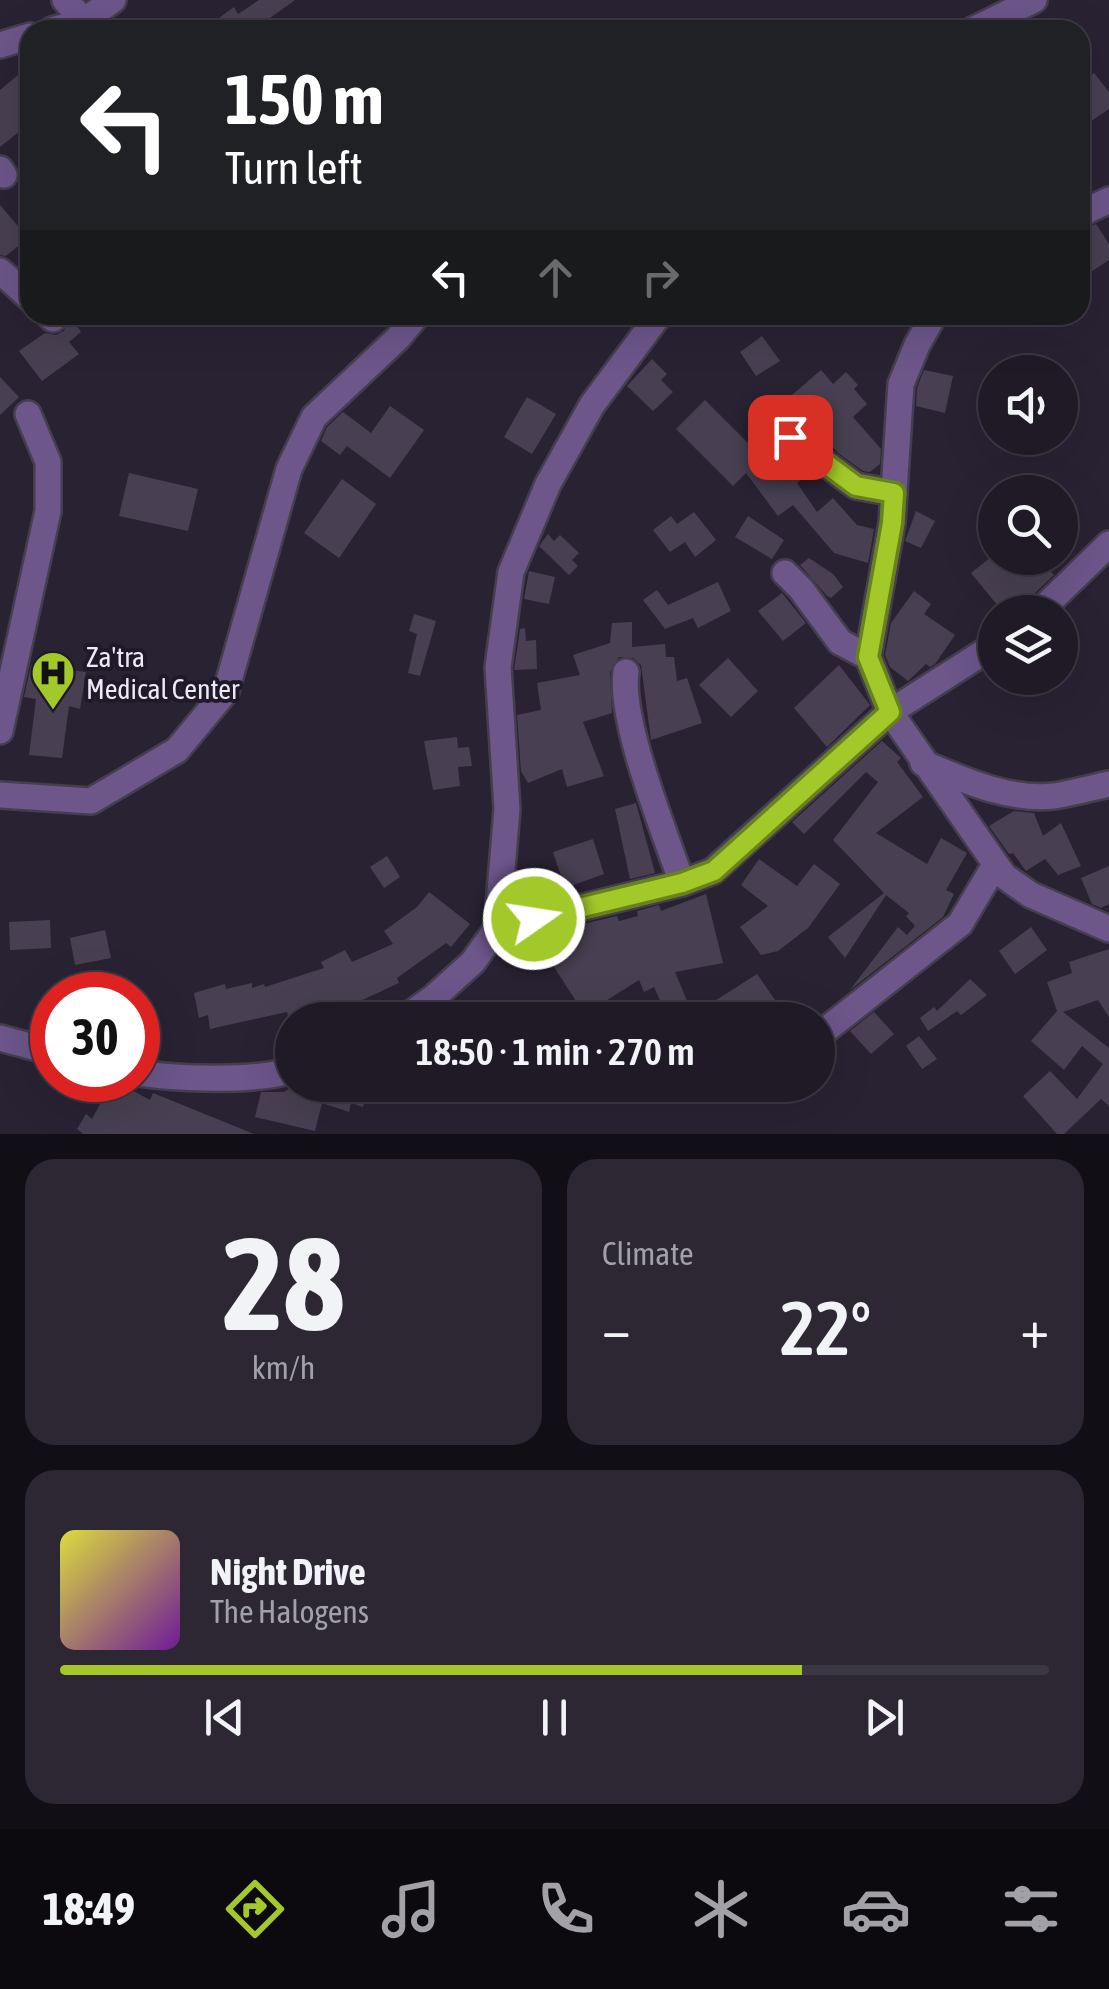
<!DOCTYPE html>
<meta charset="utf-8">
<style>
:root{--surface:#1f1a26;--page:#2c2732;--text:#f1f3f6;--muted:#a1a1a7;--line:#3c3843;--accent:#a2c929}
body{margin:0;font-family:"Asap Condensed",sans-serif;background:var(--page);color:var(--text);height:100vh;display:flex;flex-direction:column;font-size:38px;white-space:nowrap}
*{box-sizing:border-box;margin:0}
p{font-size:32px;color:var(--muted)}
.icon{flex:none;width:55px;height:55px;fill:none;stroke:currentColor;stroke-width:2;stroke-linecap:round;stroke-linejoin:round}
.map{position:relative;height:1134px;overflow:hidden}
.drawer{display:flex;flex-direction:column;gap:25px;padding:25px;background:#110e15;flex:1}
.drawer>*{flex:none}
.guide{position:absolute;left:20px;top:20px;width:1070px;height:305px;border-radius:30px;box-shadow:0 10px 40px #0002,0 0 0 2px var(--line);background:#202124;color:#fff;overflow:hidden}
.tools{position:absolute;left:978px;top:355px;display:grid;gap:20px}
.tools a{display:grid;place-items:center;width:100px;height:100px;border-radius:50%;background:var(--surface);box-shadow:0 10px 40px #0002,0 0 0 2px var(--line);font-size:50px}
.speed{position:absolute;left:30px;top:972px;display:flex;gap:20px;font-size:50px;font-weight:700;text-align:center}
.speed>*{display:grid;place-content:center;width:130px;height:130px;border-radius:50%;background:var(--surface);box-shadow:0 10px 40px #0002,0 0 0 2px var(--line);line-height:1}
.speed .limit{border:15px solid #d22;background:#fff;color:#111}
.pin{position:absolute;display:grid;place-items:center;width:85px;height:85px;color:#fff;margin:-42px;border-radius:20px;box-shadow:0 5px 15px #0006}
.me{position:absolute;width:110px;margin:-55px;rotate:77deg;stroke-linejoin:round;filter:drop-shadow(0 0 8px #0008)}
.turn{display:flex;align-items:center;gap:35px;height:210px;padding:0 40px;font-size:45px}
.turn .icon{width:130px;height:130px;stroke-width:2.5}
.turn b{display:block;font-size:70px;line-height:85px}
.lanes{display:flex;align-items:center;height:95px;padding:0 40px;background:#0003;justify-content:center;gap:50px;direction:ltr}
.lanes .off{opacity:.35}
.big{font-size:75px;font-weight:600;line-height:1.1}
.drawer .card{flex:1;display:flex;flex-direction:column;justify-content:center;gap:15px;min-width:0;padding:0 35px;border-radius:30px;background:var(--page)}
.drawer .dial{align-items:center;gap:0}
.dial b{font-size:130px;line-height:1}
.song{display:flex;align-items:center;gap:30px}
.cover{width:120px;height:120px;border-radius:15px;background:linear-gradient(135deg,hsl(60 70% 55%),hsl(280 70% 35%))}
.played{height:10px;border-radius:5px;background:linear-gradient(90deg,var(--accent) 75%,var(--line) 75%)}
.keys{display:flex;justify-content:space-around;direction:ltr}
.heat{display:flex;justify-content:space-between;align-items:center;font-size:55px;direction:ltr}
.drawer .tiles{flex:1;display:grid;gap:25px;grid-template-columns:1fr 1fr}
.card:last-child{grid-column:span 2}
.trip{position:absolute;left:275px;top:1002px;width:560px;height:100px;border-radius:50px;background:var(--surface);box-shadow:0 10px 40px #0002,0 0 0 2px var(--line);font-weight:600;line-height:100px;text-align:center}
.dock{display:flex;height:160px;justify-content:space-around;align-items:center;background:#0c0a0f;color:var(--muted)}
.dock .icon{width:70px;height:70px}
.dock .active{color:var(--accent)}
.dock b{font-size:45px;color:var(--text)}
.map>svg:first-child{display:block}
.building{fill:#484052}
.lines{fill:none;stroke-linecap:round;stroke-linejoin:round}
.minor-casing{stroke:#453e4e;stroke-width:30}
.minor{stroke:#6c568a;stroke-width:25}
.route-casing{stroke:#69831b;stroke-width:25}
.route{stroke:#a2c929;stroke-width:18}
.labels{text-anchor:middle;stroke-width:8;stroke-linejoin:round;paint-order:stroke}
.poi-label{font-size:28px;fill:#eeeaf5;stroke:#1f1929;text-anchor:start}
</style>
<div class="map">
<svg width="1109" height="1134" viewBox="0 0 1109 1134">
<rect width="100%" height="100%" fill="#292233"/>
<g class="building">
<path d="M259,0H295L270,18L278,30H216L223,25L219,18L234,7L238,14Z"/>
<path d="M30,65V123L0,147V90Z"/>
<path d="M1094,73L1109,92V109L1090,122L1080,110V84Z"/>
<path d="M0,205L28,238L6,256L0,255Z"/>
<path d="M1096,224L1109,244V260L1080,279V230Z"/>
<path d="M70,315L81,332L69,342L79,354L42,381L19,351L45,333L56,335L64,331Z"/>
<path d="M762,336L780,361L756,376L740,352Z"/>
<path d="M652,359L667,374L661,380L673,392L653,411L627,386Z"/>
<path d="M821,370L833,384L846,372L858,385L854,389L867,404L853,417L881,449L880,464L870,472L863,471L838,453L810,421L806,425L785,401Z"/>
<path d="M924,370L953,376L945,413L916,406L917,388Z"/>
<path d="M0,377L19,397L0,415Z"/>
<path d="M527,397L556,414L532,454L504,437Z"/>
<path d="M705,400L770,465L785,453L801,466L808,474L797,483L817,512L833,498L857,525L874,529L868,563L834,553L793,505L778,516L746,473L733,486L676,429Z"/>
<path d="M390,406L424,430L390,478L347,446L340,455L321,441L327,427L343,412L371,433Z"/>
<path d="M129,473L198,489L188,531L119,516Z"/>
<path d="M342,479L376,504L339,558L304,533Z"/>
<path d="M916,511L935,521L921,548L905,541Z"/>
<path d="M694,512L716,540L695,557L685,542L670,552L653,530L671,516L677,524Z"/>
<path d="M748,516L784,540L772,559L735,537Z"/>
<path d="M548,534L554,541L560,535L579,553L572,560L578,566L569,575L539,546Z"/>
<path d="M809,558L833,574L843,587L831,598L827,596L800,565Z"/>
<path d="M990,558H1040L1054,575L1015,612H1003L971,573Z"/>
<path d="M529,571L555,577L549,604L524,599Z"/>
<path d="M718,582L731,611L698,628L693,618L665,629L643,600L657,590L668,605Z"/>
<path d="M914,591L931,604L924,614L955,635L935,664L930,667L926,664L908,681L890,667L885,655L891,623Z"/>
<path d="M782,593L806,623L783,641L758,611Z"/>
<path d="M414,614L436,621L420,676L408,673L417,634L409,631Z"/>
<path d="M632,622V647L665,644L666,657H674L677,681L687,678L702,723L651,740L641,665L633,658L619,657L610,672L612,713L583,722L604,776L567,787L562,769L528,783L521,771L517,715L541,710L537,683L580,675L573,655L610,643L612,623Z"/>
<path d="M525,628L526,641L536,640L537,669L514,670L520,629Z"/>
<path d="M728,658L758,691L731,717L699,685Z"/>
<path d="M31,665L86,672L80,709L69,706L62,758L29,755L36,699L24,697Z"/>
<path d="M839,665L870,705L827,747L794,708Z"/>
<path d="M457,737L458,748L469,747L472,766L458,767L460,786L433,790L424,741Z"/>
<path d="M882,741L901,758L897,762L923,797L876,833L927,864L941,838L967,853L946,890L954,894L943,917L850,990L898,927L907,935L915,926L906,916L909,913L886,895L845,958L828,937L884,893L833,840L878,782L866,772L804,834L792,822Z"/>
<path d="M636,803L655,873L630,879L615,809Z"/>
<path d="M1014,811L1034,813L1043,836L1061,823L1081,866L1058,875L1045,859L1026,871L1013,853L1009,854L989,826Z"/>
<path d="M593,839L604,874L565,888L553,852Z"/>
<path d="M387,856L400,877L384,888L370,867Z"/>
<path d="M759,859L797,886L814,864L840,884L808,928L778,951L761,955L740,927L768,906L741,885Z"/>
<path d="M1109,866V904L1101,908L1092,904L1081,878Z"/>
<path d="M429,892L470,924L451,947L446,943L397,978L399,983L328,1016L330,1020H289L287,1012L210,1029L208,1015L199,1018L194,993L225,984L226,989L252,983V988L264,984L265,987L324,968L321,962L345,950L352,962L393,944L384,931L417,907Z"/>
<path d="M706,894L723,963L675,972L693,1015L757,974L789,1020H669L654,987L644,992L639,980L607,1000L619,1020H588L542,948L579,925L617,916L619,921L638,916L637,911L659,905L661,911Z"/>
<path d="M50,920L51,948L10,950L9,922Z"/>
<path d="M1031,927L1047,950L1015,974L999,951Z"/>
<path d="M105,930L111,958L75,965L70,938Z"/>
<path d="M1109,949V1017L1098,1000L1063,1012L1109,1048V1106L1101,1099L1064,1134H1057L1023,1096L1050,1071L1077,1099L1103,1064L1082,1046L1064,1070L1031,1041L1057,1011L1047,982L1072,973L1069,962Z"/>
<path d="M970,979L987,995L961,1015L957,1011L928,1031L920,1018L934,1007L937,1011Z"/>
<path d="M874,1012L894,1034L871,1054L850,1031Z"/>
<path d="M919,1036L937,1059L922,1069L906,1046Z"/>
<path d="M113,1080L150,1100L153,1093L254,1134H83L77,1129L86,1114L92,1119Z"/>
<path d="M300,1085L331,1089L332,1085H370L363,1107L351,1103L349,1112L322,1103L315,1131L255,1117L261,1092H284L292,1087L299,1088Z"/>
</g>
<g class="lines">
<defs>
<g id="minor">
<path d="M65,0L84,21"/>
<path d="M52,30L84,21L113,0"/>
<path d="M973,30L1034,0"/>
<path d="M0,45L30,36"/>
<path d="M0,169L4,175"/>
<path d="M1080,214L1109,200"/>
<path d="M0,271L30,298"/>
<path d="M49,315L53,319"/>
<path d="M934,315L917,345L901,384L892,523L868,657L890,712L1004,876L1031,895L1109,929"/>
<path d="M790,437L856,486L894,493"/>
<path d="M785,573L801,589L840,642L868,657"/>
<path d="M1039,612L1109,544"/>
<path d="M626,672C619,721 665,833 682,883"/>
<path d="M0,731L48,511V462L28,414"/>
<path d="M923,763C963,780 1009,801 1054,796C1072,793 1091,788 1109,784"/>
<path d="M0,795L91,801L177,750L226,691L289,469L314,417L398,338L417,315"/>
<path d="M497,928L682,883L713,871L890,712L995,645"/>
<path d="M402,1020L433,998L473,962L497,928L507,809L498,667L511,572L548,484L592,405L659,315"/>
<path d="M818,1036L960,924L995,865"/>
<path d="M0,1038L52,1052"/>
<path d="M138,1073C177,1079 255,1082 292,1070"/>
<path d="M757,1089L761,1085"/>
</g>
</defs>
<use href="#minor" class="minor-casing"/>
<use href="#minor" class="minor"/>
</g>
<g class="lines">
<defs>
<path id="route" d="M534,919L682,883L714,871L890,712L868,657L892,523L894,493L856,486L790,437"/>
</defs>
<use href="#route" class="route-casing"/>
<use href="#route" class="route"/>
</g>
<defs>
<symbol id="hospital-pin" viewBox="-11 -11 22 30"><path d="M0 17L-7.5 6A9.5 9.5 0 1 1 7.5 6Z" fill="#a2c929" stroke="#1f1929"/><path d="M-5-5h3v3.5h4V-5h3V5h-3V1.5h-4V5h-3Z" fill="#111"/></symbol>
</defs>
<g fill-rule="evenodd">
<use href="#hospital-pin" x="28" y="648" width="50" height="68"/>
</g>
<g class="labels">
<g class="poi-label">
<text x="86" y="667">Za'tra<tspan x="86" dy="32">Medical Center</tspan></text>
</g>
</g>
</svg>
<div class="tools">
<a><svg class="icon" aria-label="sound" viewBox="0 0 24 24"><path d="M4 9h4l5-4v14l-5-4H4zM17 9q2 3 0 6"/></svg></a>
<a><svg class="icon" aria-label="search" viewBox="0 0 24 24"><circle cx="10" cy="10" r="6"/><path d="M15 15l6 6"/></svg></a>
<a><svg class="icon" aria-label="layers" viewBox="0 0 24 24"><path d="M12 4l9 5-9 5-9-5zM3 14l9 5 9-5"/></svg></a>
</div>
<div class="speed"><div class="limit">30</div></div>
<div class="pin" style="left:790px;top:437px;background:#d93025"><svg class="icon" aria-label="arrive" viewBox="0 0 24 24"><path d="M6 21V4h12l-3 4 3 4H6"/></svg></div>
<svg class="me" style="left:534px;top:919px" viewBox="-20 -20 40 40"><circle r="17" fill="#a2c929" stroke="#fff" stroke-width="3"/><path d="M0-11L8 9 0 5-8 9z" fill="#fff"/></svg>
<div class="trip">18:50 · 1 min · 270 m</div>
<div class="guide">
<div class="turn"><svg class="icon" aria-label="left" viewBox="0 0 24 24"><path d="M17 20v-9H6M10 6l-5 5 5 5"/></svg><div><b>150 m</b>Turn left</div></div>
<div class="lanes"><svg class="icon" aria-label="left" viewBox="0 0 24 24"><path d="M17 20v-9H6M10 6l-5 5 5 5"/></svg><svg class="icon off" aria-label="ahead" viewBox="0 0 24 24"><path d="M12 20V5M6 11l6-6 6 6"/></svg><svg class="icon off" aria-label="right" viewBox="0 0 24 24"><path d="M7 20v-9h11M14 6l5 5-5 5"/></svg></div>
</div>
</div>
<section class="drawer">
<div class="tiles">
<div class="card dial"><b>28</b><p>km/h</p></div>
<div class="card"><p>Climate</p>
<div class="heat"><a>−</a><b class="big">22°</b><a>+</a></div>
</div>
<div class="card">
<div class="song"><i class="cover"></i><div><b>Night Drive</b><p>The Halogens</p></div></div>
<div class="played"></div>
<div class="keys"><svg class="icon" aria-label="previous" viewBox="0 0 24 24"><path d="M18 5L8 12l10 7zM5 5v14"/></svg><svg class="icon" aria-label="pause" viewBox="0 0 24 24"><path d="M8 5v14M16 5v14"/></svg><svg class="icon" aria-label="next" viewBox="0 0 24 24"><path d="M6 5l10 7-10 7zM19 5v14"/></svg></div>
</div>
</div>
</section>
<nav class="dock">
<b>18:49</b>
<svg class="icon active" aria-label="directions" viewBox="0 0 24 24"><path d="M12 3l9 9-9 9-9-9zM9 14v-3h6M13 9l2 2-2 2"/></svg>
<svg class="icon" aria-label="music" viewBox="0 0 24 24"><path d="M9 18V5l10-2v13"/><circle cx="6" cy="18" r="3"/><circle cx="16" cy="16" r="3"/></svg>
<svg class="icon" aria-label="phone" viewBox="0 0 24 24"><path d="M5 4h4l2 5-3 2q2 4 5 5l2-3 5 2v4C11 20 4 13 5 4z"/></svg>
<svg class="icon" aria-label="climate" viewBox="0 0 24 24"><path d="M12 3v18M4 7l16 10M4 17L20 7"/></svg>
<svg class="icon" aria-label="car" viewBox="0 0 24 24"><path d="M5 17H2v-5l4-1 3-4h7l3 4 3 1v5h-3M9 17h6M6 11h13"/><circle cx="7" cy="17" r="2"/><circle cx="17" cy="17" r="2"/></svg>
<svg class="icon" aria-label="filters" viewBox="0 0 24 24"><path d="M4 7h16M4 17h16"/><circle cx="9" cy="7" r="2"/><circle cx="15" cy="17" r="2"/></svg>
</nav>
